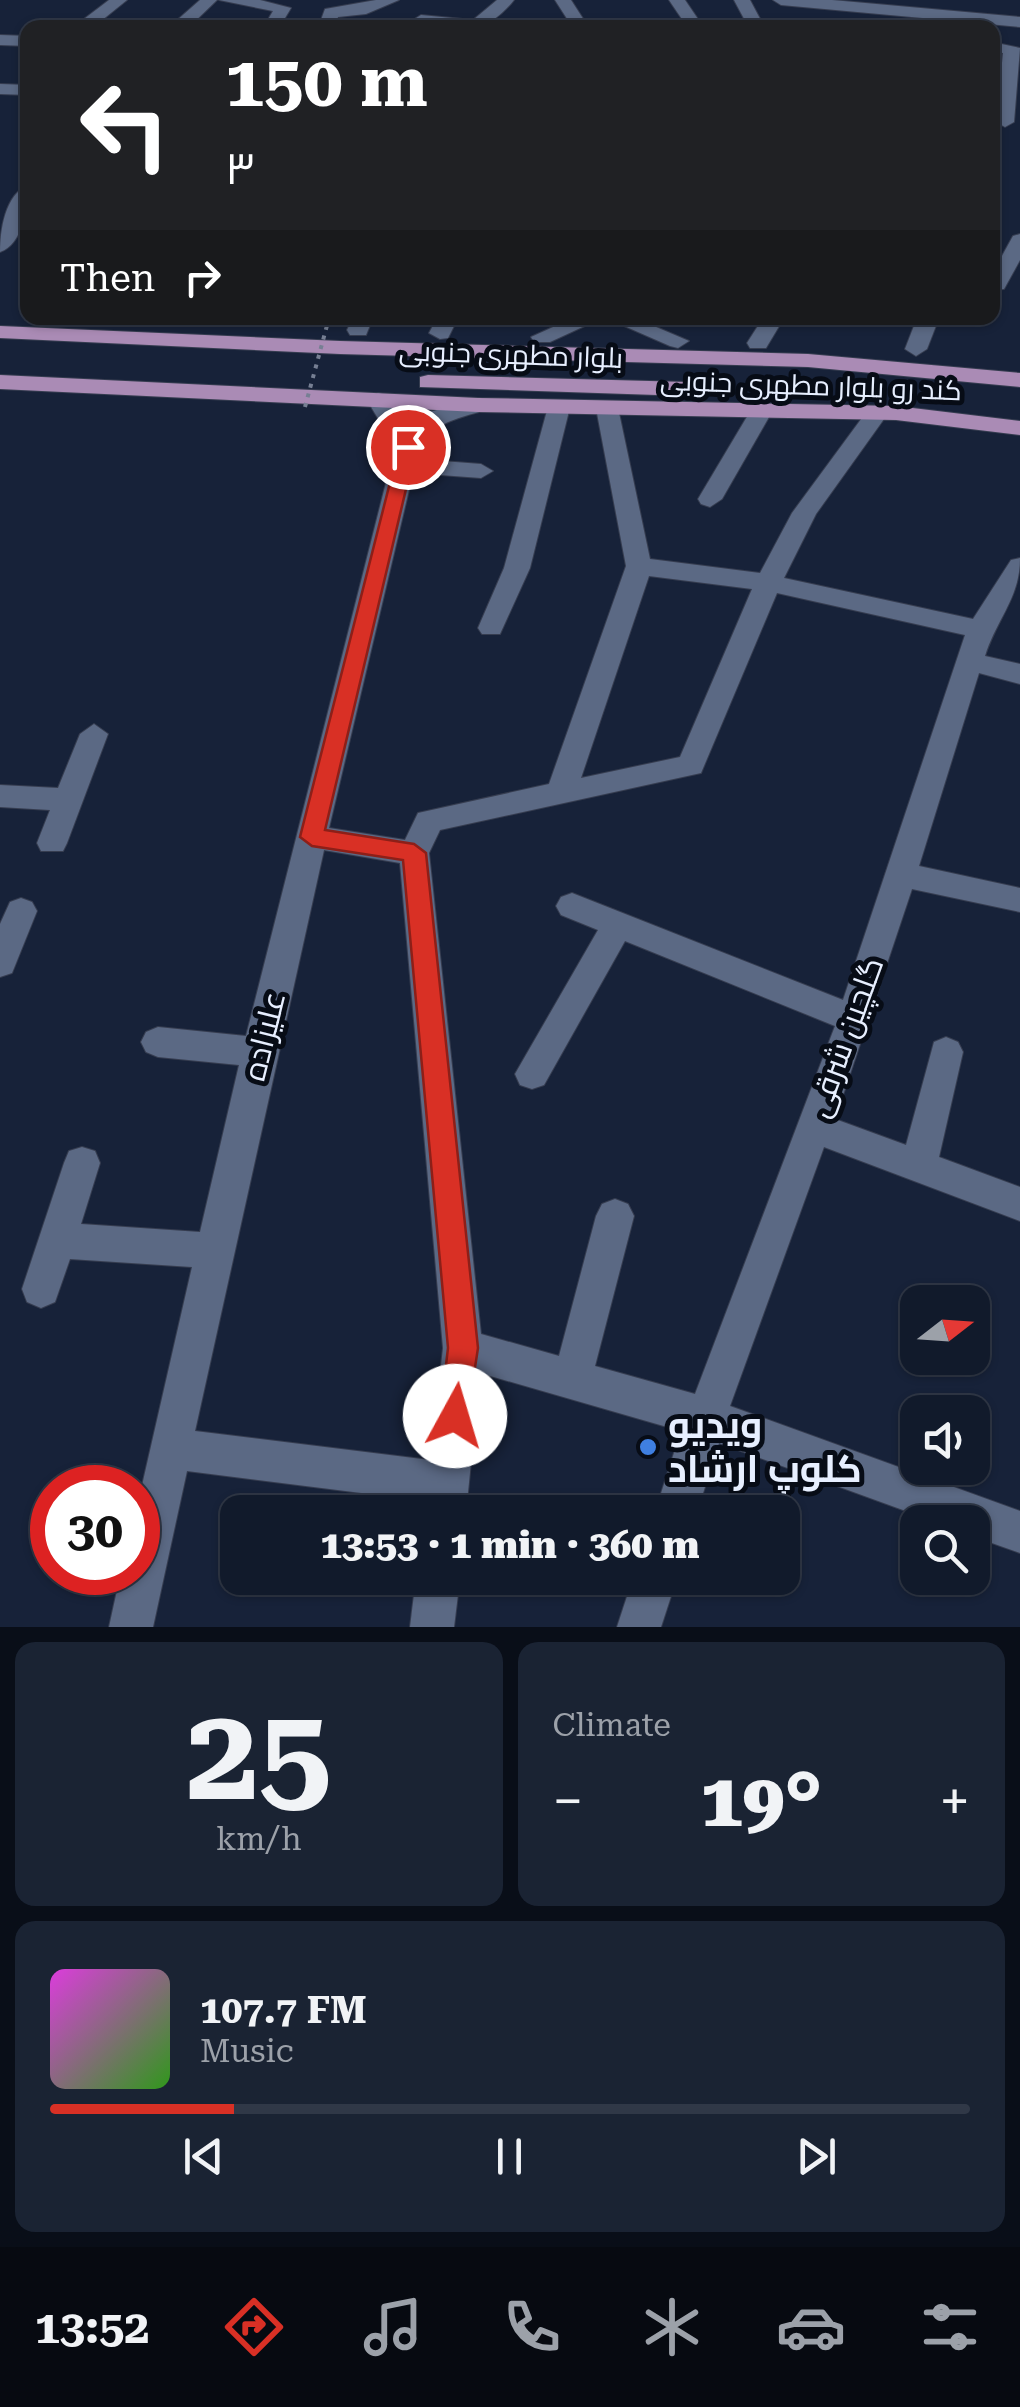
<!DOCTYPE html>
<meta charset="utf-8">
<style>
:root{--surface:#111a2b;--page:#1a2333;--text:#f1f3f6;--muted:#9ca1a9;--line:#303847;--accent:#d93025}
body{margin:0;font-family:"Roboto Serif",Cairo,serif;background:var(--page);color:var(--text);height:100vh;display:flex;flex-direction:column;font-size:38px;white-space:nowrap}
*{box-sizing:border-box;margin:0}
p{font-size:32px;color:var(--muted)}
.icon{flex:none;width:55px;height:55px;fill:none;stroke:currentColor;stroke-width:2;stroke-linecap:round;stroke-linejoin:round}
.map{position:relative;height:1627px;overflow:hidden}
.details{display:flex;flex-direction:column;gap:15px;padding:15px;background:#090e18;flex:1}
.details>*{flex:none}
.hud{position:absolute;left:20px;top:20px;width:980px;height:305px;border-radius:20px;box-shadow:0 2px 8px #0004,0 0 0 2px var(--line);background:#202124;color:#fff;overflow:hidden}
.needle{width:65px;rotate:73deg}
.tools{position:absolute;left:900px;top:1285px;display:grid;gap:20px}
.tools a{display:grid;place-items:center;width:90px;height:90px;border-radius:20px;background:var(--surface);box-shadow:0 2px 8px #0004,0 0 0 2px var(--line);font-size:50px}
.speed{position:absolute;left:30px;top:1465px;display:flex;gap:20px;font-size:50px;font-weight:700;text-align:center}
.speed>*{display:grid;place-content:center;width:130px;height:130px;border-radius:50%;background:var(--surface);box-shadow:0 2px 8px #0004,0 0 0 2px var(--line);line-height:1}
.speed .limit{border:15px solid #d22;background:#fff;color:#111}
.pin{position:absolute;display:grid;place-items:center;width:85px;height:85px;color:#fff;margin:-42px;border:5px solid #fff;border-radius:50%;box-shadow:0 2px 10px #0007}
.me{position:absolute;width:110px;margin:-55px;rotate:6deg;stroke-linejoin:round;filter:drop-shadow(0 0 8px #0008)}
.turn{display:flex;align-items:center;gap:35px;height:210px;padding:0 40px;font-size:45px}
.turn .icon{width:130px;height:130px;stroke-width:2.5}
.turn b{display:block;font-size:70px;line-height:85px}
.then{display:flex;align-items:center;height:95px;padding:0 40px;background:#0003;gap:20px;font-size:38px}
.big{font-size:75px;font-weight:800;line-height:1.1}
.details .widget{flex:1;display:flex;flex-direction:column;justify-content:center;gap:15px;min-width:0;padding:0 35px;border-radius:20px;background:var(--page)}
.details .dial{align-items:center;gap:0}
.dial b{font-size:130px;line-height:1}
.song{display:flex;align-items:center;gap:30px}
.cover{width:120px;height:120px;border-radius:15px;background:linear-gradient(135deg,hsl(300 70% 55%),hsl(110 70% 35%))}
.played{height:10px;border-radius:5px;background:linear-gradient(90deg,var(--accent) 20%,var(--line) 20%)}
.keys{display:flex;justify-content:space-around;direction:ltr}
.heat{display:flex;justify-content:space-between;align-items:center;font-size:55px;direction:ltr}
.details .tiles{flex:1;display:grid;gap:15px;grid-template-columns:1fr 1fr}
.widget:last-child{grid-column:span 2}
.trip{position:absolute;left:220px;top:1495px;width:580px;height:100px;border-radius:20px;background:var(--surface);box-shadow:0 2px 8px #0004,0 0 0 2px var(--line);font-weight:800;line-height:100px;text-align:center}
.tabs{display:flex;height:160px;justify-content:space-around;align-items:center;background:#070a11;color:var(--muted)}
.tabs .icon{width:70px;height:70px}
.tabs .current{color:var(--accent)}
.tabs b{font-size:45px;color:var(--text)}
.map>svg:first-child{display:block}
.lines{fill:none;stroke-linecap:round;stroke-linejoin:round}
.minor-casing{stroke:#363d50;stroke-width:2}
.major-casing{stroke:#363d50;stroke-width:2}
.path{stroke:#767f93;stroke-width:4;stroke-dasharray:4 6;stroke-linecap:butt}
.minor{fill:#5b6984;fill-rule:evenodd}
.major{fill:#aa8bb5;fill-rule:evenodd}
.path-bridge{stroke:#767f93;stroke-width:4;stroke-dasharray:4 6;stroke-linecap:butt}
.route{fill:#d93025;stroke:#8d1f18;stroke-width:2.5}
.shop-dot{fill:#3f7fe0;stroke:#070c16;stroke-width:4}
.labels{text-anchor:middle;stroke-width:10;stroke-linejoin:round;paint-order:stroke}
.far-street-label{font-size:28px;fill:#e7efff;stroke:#070c16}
.street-label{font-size:32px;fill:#e7efff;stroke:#070c16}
.near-poi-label{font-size:38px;font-weight:bold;fill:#e7efff;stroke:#070c16;text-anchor:start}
</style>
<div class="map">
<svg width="1020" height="1627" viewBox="0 0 1020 1627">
<rect width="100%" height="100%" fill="#172239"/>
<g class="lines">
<defs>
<g id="minor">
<path d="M109,0H127L96,25H84V19Z"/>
<path d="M200,0H217L188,28H175V22Z"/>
<path d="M219,0H260L291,8L279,28H263L273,11Z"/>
<path d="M376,0H399L366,14L338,17L334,28H318L325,9Z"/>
<path d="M497,0H514C485,36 464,28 421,25L413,20L421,15L473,20Z"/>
<path d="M555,0H571L589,28H573Z"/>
<path d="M669,0H685L704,28H688Z"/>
<path d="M734,0H750L765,28H749Z"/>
<path d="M773,0H832L1020,17V27L781,5Z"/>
<path d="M0,35L28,36V46L0,45Z"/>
<path d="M992,42L1020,48L1014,122L1005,127L996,122L1003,53L992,52Z"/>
<path d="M0,84L28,85V95L0,94Z"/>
<path d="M28,185C28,207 23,244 0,252C0,230 5,195 28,185Z"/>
<path d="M1020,234V260L1004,289L992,290V274L1013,236Z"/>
<path d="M115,318L104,325L93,319L94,318Z"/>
<path d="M353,318H373L366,335H350L347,330Z"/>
<path d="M437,318H458L448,338L440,339L429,333Z"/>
<path d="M573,318H602L550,342H534L531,337Z"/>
<path d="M606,318H635L689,341L678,348L670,346Z"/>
<path d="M763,318H784L766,348H750L747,343Z"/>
<path d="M917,318H939L927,349L916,356L905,349Z"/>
<path d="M378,393L386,395L409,431L423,414L478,398L486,400V410C456,419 424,424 416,459L481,464L493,471L481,478L413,473L329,828L405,840L418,813L549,784L626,566L596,408L599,403L607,401L618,408L650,559L760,573L792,513L870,407L878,405L889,412L816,514L784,578L973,619L1011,560L1020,558C1020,598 997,618 985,656L1020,664V684L979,673L919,866L1020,888V912L912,889L835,1119L906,1145L934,1042L946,1037L958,1042L963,1052L939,1157L1020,1187V1221L824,1147L730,1406L1020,1511V1553L972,1536V1522H936L719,1443L697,1512H655L681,1431L480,1373L466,1512H424L425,1501L187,1471L153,1627H109L121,1572H138V1503L192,1267L70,1259L55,1302L41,1308L27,1302L22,1289L64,1163L69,1151L82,1147L95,1151L100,1163L81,1224L200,1232L239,1065L158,1057L146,1052L141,1042L146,1032L158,1027L246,1036L395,447L367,400ZM649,576L752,589L680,757L581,778ZM777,593L965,635L843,1000L572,893L561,897L556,906L561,915L598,930L515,1074L520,1085L532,1089L544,1085L625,941L835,1026L695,1394L595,1366L634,1216L628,1204L615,1199L602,1204L596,1216L559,1356L481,1334L429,853L440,830L701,773ZM324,850L400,863L443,1348L430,1460L195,1431Z"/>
<path d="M559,400L570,407L530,568L500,634H482L478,628L504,568L548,407Z"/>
<path d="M762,403L773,410L722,499L710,507L701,504L698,499L751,410Z"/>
<path d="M94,724L108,734L67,843L63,851H41L37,843L50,810L0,807V785L58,788L80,734Z"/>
<path d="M21,898L32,902L37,911L12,973L0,977V924L10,902Z"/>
<path d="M416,1578H460L454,1627H410Z"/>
<path d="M633,1578H677L661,1627H617Z"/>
</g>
<g id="major">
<path d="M0,326L340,341L808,354L1020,373V387L808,367L340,354L0,338Z"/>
<path d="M0,375L478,398L896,406L1020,421V435L896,420L478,412L0,389Z"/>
<path d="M428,375L687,382L698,389L687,396L420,387V377Z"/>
</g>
</defs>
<use href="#minor" class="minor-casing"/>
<use href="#major" class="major-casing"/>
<path class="path" d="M315,318H329"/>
<use href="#minor" class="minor"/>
<use href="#major" class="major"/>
<path class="path-bridge" d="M305,407L329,318"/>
</g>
<path class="route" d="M408,441L416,447L325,830L414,844L426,853L478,1348L466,1426L455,1431L444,1426L440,1416L448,1348L403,860L312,846L300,837L399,447Z"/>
<circle class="shop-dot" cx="648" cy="1447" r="10"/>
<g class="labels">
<g class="far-street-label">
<text transform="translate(511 354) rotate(2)" y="10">بلوار مطهری جنوبی</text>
<text transform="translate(811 385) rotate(2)" y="10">کند رو بلوار مطهری جنوبی</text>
</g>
<g class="street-label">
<text transform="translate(264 1036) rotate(-76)" y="11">علیزاده</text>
<text transform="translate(845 1037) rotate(-70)" y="11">گلچین شرقی</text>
</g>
<g class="near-poi-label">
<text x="668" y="1438">ویدیو<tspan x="668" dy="44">کلوپ ارشاد</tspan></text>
</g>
</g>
</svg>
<div class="tools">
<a><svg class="needle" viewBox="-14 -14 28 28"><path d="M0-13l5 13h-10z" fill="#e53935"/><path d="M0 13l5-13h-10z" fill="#9ca1a9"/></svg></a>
<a><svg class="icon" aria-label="sound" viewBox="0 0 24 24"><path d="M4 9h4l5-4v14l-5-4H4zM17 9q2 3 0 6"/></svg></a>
<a><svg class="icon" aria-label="search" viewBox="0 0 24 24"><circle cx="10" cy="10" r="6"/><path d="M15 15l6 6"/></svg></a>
</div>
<div class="speed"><div class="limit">30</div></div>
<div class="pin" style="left:408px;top:447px;background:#d93025"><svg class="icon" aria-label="arrive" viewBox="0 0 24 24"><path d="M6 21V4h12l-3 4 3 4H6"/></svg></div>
<svg class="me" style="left:455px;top:1416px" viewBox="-20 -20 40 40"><circle r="19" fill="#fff"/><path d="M0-13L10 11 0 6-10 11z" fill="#d93025"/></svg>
<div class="trip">13:53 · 1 min · 360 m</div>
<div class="hud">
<div class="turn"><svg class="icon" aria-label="left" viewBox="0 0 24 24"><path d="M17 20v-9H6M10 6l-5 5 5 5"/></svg><div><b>150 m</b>۳</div></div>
<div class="then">Then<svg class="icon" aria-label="right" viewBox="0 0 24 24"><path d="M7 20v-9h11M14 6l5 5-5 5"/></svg></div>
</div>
</div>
<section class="details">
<div class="tiles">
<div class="widget dial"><b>25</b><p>km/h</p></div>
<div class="widget"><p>Climate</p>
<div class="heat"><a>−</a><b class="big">19°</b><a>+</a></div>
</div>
<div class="widget">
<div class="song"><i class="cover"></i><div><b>107.7 FM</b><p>Music</p></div></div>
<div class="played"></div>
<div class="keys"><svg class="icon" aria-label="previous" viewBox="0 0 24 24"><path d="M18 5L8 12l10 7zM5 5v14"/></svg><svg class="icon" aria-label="pause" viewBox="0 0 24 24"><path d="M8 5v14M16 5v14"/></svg><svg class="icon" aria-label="next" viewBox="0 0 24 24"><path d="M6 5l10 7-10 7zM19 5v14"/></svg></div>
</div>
</div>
</section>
<nav class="tabs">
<b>13:52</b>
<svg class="icon current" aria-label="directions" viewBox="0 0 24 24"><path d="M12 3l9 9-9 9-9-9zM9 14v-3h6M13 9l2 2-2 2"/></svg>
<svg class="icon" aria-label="music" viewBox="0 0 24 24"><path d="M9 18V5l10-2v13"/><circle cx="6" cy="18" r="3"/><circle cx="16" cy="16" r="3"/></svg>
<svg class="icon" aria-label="phone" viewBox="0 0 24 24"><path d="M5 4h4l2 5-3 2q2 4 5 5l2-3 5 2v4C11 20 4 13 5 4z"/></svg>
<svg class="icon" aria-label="climate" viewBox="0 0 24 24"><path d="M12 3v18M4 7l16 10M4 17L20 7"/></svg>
<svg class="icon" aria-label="car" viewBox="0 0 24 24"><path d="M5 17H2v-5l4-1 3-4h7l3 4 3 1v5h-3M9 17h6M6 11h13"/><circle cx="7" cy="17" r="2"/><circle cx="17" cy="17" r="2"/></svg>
<svg class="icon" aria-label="filters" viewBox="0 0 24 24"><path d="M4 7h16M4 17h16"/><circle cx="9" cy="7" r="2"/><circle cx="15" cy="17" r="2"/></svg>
</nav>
